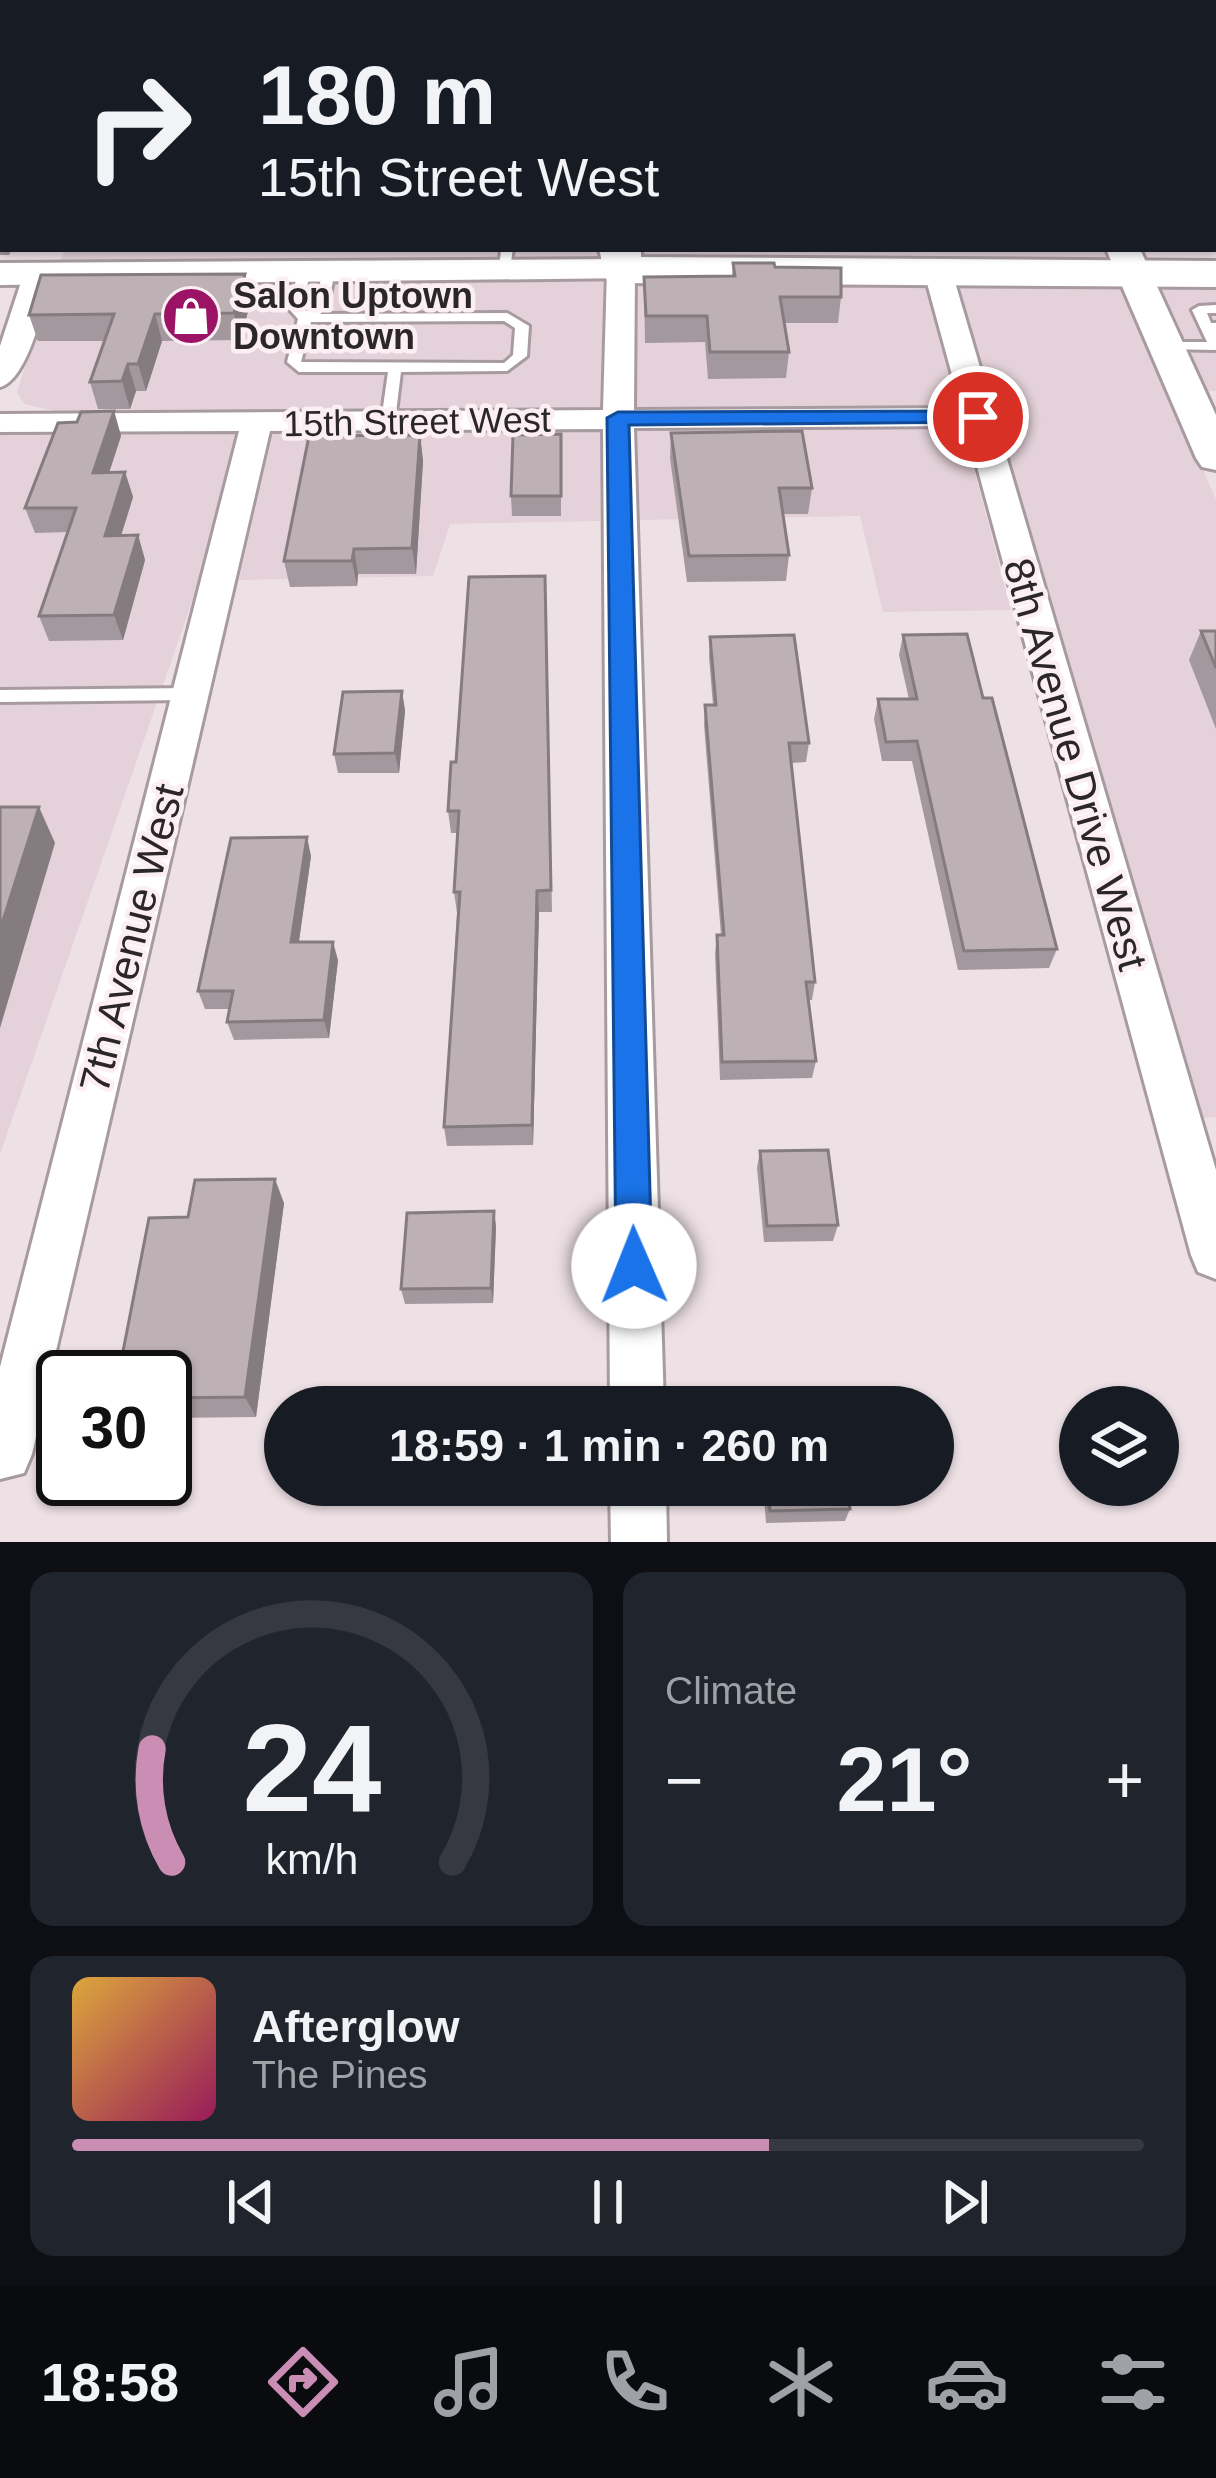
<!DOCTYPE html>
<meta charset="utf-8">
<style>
:root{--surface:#171b24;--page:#20242c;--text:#f1f3f6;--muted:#9ea1a6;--line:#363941;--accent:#ca8eb4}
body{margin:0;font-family:Arial,sans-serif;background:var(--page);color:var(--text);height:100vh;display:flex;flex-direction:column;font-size:45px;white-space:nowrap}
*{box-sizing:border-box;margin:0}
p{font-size:39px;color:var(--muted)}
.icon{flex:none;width:66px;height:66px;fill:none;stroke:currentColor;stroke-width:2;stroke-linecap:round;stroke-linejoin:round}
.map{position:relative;height:1542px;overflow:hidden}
.sheet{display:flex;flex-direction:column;gap:30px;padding:30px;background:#0d0f14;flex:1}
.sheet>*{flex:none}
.hud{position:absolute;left:0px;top:0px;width:1218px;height:252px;box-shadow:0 3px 9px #0004;background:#171b24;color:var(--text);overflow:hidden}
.controls{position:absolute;left:1059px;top:1386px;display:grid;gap:24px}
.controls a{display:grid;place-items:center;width:120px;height:120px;border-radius:50%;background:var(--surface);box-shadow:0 3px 9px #0004;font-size:60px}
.speed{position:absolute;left:36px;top:1350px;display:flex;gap:24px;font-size:60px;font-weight:700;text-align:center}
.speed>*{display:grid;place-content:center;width:156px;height:156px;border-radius:50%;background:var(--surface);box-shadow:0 3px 9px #0004;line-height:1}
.speed .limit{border:6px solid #111;border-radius:18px;background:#fff;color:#111}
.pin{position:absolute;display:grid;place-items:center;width:102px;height:102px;color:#fff;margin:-51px;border:6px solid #fff;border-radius:50%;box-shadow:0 3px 12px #0007}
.me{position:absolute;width:132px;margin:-66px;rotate:359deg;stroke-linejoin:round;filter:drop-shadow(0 0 9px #0008)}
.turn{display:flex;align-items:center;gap:42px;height:252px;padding:0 60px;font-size:54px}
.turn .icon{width:156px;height:156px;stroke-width:2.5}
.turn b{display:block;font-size:84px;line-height:102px}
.big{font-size:90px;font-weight:800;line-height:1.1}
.sheet .widget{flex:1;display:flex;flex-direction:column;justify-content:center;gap:18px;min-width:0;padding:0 42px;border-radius:24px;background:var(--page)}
.sheet .dial{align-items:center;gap:0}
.dial svg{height:312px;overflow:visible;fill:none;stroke:var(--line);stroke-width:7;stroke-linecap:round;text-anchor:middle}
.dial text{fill:var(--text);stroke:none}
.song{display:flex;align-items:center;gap:36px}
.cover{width:144px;height:144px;border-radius:18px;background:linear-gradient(135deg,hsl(40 70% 55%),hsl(330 70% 35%))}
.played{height:12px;border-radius:6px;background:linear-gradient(90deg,var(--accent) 65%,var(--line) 65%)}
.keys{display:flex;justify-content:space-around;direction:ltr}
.heat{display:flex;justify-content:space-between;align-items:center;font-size:66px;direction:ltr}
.sheet .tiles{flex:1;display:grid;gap:30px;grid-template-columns:1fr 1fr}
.widget:last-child{grid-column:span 2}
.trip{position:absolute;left:264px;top:1386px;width:690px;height:120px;border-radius:60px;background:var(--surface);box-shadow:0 3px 9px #0004;font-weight:800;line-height:120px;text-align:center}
.tab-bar{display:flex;height:192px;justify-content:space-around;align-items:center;background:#090b0e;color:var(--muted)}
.tab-bar .icon{width:84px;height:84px}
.tab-bar .selected{color:var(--accent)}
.tab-bar b{font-size:54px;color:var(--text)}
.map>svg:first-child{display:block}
.built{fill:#e4d1d9}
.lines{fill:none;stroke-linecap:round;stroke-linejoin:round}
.service-casing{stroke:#a79ba0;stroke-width:6}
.minor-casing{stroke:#a79ba0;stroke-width:6}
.tertiary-casing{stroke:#a79ba0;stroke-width:6}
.secondary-casing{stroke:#a79ba0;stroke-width:6}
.primary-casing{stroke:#a79ba0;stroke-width:6}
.service{fill:#fff;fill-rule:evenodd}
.minor{fill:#fff;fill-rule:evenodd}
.tertiary{fill:#fff;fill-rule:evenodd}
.secondary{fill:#fff;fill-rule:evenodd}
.primary{fill:#fff;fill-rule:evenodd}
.wall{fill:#a3989d}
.shaded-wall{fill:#847c7f}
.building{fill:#bdb1b6;stroke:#847c7f;stroke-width:3}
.route{fill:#1a73e8;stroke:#114b97;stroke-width:3}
.labels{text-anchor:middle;stroke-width:9;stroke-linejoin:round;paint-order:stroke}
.far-poi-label{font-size:36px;font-weight:bold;fill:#2b2729;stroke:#fbeff4;text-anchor:start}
.far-street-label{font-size:36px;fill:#2b2729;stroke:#fbeff4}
.street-label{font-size:42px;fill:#2b2729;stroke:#fbeff4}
</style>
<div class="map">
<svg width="1216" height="1542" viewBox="0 0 1216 1542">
<rect width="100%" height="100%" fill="#eee1e6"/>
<g class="built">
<path d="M65,249H605V263L58,265Z"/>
<path d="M637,249H1106L1114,266L637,263Z"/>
<path d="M604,278L600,409L68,414L24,404L17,392L53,281Z"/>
<path d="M637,278L924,280L957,408L636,409Z"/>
<path d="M956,280L1121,281L1216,500V1117L1204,1118Z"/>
<path d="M1154,281L1216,282V391H1203Z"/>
<path d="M963,427L1011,610L883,612L860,516L639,520L636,428Z"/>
<path d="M600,429V521L450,524L433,576L239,580L273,432Z"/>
<path d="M236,432L196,590L0,1154V433Z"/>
</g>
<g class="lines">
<defs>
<g id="service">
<rect x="353" y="0" width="10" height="3"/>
<path d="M527,0H537L536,3H526Z"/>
<rect x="1215" y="18" width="1" height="6"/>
<rect x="0" y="34" width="3" height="6"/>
<path d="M501,249H513L509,274L499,271Z"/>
<path d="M304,268L310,272L303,308L306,311L314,306L323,272L329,268L335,272L327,308L320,314L507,313L529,326L527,356L507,371L401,372L395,421L393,424H383L381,421L388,372H299L287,362L298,319L289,309L298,272ZM504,321L515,328L513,355L504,363L301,362L311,322Z"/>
<path d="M1216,305V313H1207L1211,323H1216V350L1162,349V343L1167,342H1207L1192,310L1199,306Z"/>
<path d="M191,688L200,694L191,700L0,702V690Z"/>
</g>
<g id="minor">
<rect x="0" y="84" width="3" height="14"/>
<rect x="1215" y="113" width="1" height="14"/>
<path d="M621,262L635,270L634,410L961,408L924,272L938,264L952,272L1216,1170V1279L1198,1272L1191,1255L966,426L634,428L664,1407H610L603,429L270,431L32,1454L24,1473L0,1479V1367L239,431L0,432V414L603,410L607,270Z"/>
<path d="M38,265L52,273C46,300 28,380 0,387V346L24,273Z"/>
<path d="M610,1485H666L667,1542H611Z"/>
</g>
<g id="tertiary">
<path d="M996,0H1022L1024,3H998Z"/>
<path d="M1106,249H1140L1216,415V470L1202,467L1196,458Z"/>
</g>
<g id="secondary">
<path d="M151,0H181L150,3Z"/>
<path d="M621,259L640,270L634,278L0,285V263Z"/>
</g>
<g id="primary">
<rect x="602" y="0" width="32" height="3"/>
<path d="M599,249H641V257L1216,261V287L621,283L606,279Z"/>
</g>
</defs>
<use href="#service" class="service-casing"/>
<use href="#minor" class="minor-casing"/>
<use href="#tertiary" class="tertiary-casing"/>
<use href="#secondary" class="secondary-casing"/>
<use href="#primary" class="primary-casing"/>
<use href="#service" class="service"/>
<use href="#minor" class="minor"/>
<use href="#tertiary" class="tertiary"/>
<use href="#secondary" class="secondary"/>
<use href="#primary" class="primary"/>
</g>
<g class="wall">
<path d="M0,0H135L134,3H3V30L0,29Z"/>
<path d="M1053,0H1126V3H1054Z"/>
<path d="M0,96H3V249H12L9,255H0V176H2V173H0Z"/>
<path d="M733,263L775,267L841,297L838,323H784L789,352L786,378L708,379L705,342L645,343L644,277L732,276Z"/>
<path d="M251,301L240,340L162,341L146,391H136L130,409H98L90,382L104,341H38L29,315Z"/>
<path d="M114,411L121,436L109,473L125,472L133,497L121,536L138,535L145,560L123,640L49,641L39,616L68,532L35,533L25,508L77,422Z"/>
<path d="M671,433L812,488L808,514H783L789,555L786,581L687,582L670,458Z"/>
<path d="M561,434V516H512L511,496Z"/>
<path d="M420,435L423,461L416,574H358L357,586L290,587L284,561Z"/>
<path d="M545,576L552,912H539L533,1145L447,1146L444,1127L457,913L454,892L458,833H451L448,811L456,762Z"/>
<path d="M1201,631H1216V729L1189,660Z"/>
<path d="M903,635L983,698L1057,949L1049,968L958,970L912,761H882L874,719L878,699H909L899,655Z"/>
<path d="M710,637L809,743L806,762L791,763L815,982L812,1000H808L816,1061L812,1078L720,1080L715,954L717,935H721L704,725L705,705H713L709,657Z"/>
<path d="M402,691L405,711L399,773H338L334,754Z"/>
<path d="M311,856L299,942L338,960L329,1038L234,1040L227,1022L229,1009H205L198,991Z"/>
<path d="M760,1151L838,1225L833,1241L764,1242L757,1168Z"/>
<path d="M284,1203L256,1417L165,1418V1377L188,1217Z"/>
<path d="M494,1211L496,1227L493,1303L405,1304L401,1289Z"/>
<path d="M763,1485H847L850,1509L845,1521L766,1523Z"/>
</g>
<g class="shaded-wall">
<path d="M114,0H135L134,3H115Z"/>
<path d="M245,274L251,301L240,340L234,313Z"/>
<path d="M155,314L162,341L146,391L138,364Z"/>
<path d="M128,364L136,391L130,409L122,381Z"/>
<path d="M114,411L121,436L101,497L93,473Z"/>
<path d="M420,435L423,461L416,574L412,548Z"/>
<path d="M125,472L133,497L113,561L105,536Z"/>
<path d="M138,535L145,560L123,640L114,615Z"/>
<path d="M354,549L358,574L357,586L352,561Z"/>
<path d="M402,691L405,711L399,773L395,753Z"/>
<path d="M39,807L55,843L0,1028V930Z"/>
<path d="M307,837L311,856L296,961L291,942Z"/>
<path d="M537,891L539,912L533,1145L532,1125Z"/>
<path d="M333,942L338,960L329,1038L324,1020Z"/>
<path d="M275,1179L284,1203L256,1417L245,1397Z"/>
<path d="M494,1211L496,1227L493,1303L491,1288Z"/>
</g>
<g class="building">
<path d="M2,0H32L30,3Z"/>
<path d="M197,0H282L281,3H196Z"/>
<path d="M667,0H735L736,3H667Z"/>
<path d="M0,96H3V243H0V176H2L3,161H0Z"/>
<path d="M733,263H774L775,267L841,268V297H780L789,352H710L707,316H646L644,277L735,276Z"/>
<path d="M245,274L234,313L155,314L138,364H128L122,381L90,382L114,314L29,315L41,275Z"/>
<path d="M114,411L93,473L125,472L105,536L138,535L114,615L39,616L76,508H25L58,423L77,422L81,412Z"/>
<path d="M802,431L812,488H779L789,555L689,556L671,433Z"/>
<path d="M561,434V496H511L513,435Z"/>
<path d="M420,435L412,548L354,549L352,561H284L309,436Z"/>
<path d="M545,576L551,890L537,891L532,1125L444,1127L460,892H454L459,811H448L451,762H456L469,577Z"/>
<path d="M1201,631H1216V668Z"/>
<path d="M967,634L983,698H992L1057,949L964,951L917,741L886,742L878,699H917L903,635Z"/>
<path d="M794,635L809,743H789L815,982H806L816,1061L722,1062L717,935H724L705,705H716L710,637Z"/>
<path d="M402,691L395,753L334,754L343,692Z"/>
<path d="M0,807H39L0,930Z"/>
<path d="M307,837L291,942H333L324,1020L227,1022L233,991H198L231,838Z"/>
<path d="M828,1150L838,1225L767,1226L760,1151Z"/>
<path d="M275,1179L245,1397L165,1398V1377H118L149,1218L188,1217L195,1180Z"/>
<path d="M494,1211L491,1288L401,1289L407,1213Z"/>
<path d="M768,1485H847L850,1509L770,1511Z"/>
</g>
<path class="route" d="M978,411L986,412V422L629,425L652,1266L646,1278L634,1283L621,1278L616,1266L607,418L618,412Z"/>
<defs>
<symbol id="shop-disc" viewBox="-11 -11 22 22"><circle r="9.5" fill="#9b1364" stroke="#fbeff4"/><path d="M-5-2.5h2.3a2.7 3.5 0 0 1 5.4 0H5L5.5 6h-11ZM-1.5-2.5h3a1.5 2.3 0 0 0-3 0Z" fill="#fff"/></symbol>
</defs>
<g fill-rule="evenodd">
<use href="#shop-disc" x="158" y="283" width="66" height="66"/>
</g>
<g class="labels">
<g class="far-poi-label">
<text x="233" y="308">Salon Uptown<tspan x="233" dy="41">Downtown</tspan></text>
</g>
<g class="far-street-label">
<text transform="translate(417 421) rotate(-1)" y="13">15th Street West</text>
</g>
<g class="street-label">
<text transform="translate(1076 764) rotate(74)" y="15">8th Avenue Drive West</text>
<text transform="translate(131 938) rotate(-76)" y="15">7th Avenue West</text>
</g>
</g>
</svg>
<div class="controls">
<a><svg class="icon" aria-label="layers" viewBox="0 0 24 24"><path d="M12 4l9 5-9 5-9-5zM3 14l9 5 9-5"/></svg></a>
</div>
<div class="speed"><div class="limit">30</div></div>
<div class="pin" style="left:978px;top:417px;background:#d93025"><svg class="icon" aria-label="arrive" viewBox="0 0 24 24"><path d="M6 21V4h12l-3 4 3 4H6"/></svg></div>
<svg class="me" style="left:634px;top:1266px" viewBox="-20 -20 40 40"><circle r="19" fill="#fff"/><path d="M0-13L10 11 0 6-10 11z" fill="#1a73e8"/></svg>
<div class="trip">18:59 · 1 min · 260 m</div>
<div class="hud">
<div class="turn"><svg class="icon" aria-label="right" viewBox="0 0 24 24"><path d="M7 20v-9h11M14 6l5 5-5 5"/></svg><div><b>180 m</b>15th Street West</div></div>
</div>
</div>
<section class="sheet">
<div class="tiles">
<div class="widget dial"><svg viewBox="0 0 100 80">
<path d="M14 69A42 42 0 1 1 86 69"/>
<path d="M14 69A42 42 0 0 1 9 40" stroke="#ca8eb4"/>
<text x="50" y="56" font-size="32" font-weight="700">24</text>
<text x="50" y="72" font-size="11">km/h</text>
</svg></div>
<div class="widget"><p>Climate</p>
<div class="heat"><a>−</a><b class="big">21°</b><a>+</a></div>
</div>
<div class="widget">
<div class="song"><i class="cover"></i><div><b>Afterglow</b><p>The Pines</p></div></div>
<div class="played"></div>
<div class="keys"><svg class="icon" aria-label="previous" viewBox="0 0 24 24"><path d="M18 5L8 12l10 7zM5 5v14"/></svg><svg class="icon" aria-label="pause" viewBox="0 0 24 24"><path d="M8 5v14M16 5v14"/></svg><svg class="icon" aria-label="next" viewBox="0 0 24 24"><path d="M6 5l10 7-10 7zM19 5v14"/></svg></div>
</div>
</div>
</section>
<nav class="tab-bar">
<b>18:58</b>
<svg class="icon selected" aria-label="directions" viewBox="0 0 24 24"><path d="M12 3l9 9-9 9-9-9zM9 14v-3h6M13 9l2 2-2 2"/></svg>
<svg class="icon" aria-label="music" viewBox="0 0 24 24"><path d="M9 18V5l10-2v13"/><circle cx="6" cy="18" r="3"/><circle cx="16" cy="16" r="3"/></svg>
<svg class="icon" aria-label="phone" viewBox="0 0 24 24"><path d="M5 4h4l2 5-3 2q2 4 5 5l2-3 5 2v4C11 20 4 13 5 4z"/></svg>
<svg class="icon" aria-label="climate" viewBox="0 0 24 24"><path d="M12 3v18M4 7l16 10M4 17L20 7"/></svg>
<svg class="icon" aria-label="car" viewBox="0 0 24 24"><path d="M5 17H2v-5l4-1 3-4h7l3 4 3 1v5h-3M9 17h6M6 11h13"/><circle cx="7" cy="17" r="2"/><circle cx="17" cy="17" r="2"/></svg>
<svg class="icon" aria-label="filters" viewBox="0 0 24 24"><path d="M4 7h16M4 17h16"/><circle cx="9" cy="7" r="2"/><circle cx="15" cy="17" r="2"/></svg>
</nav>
